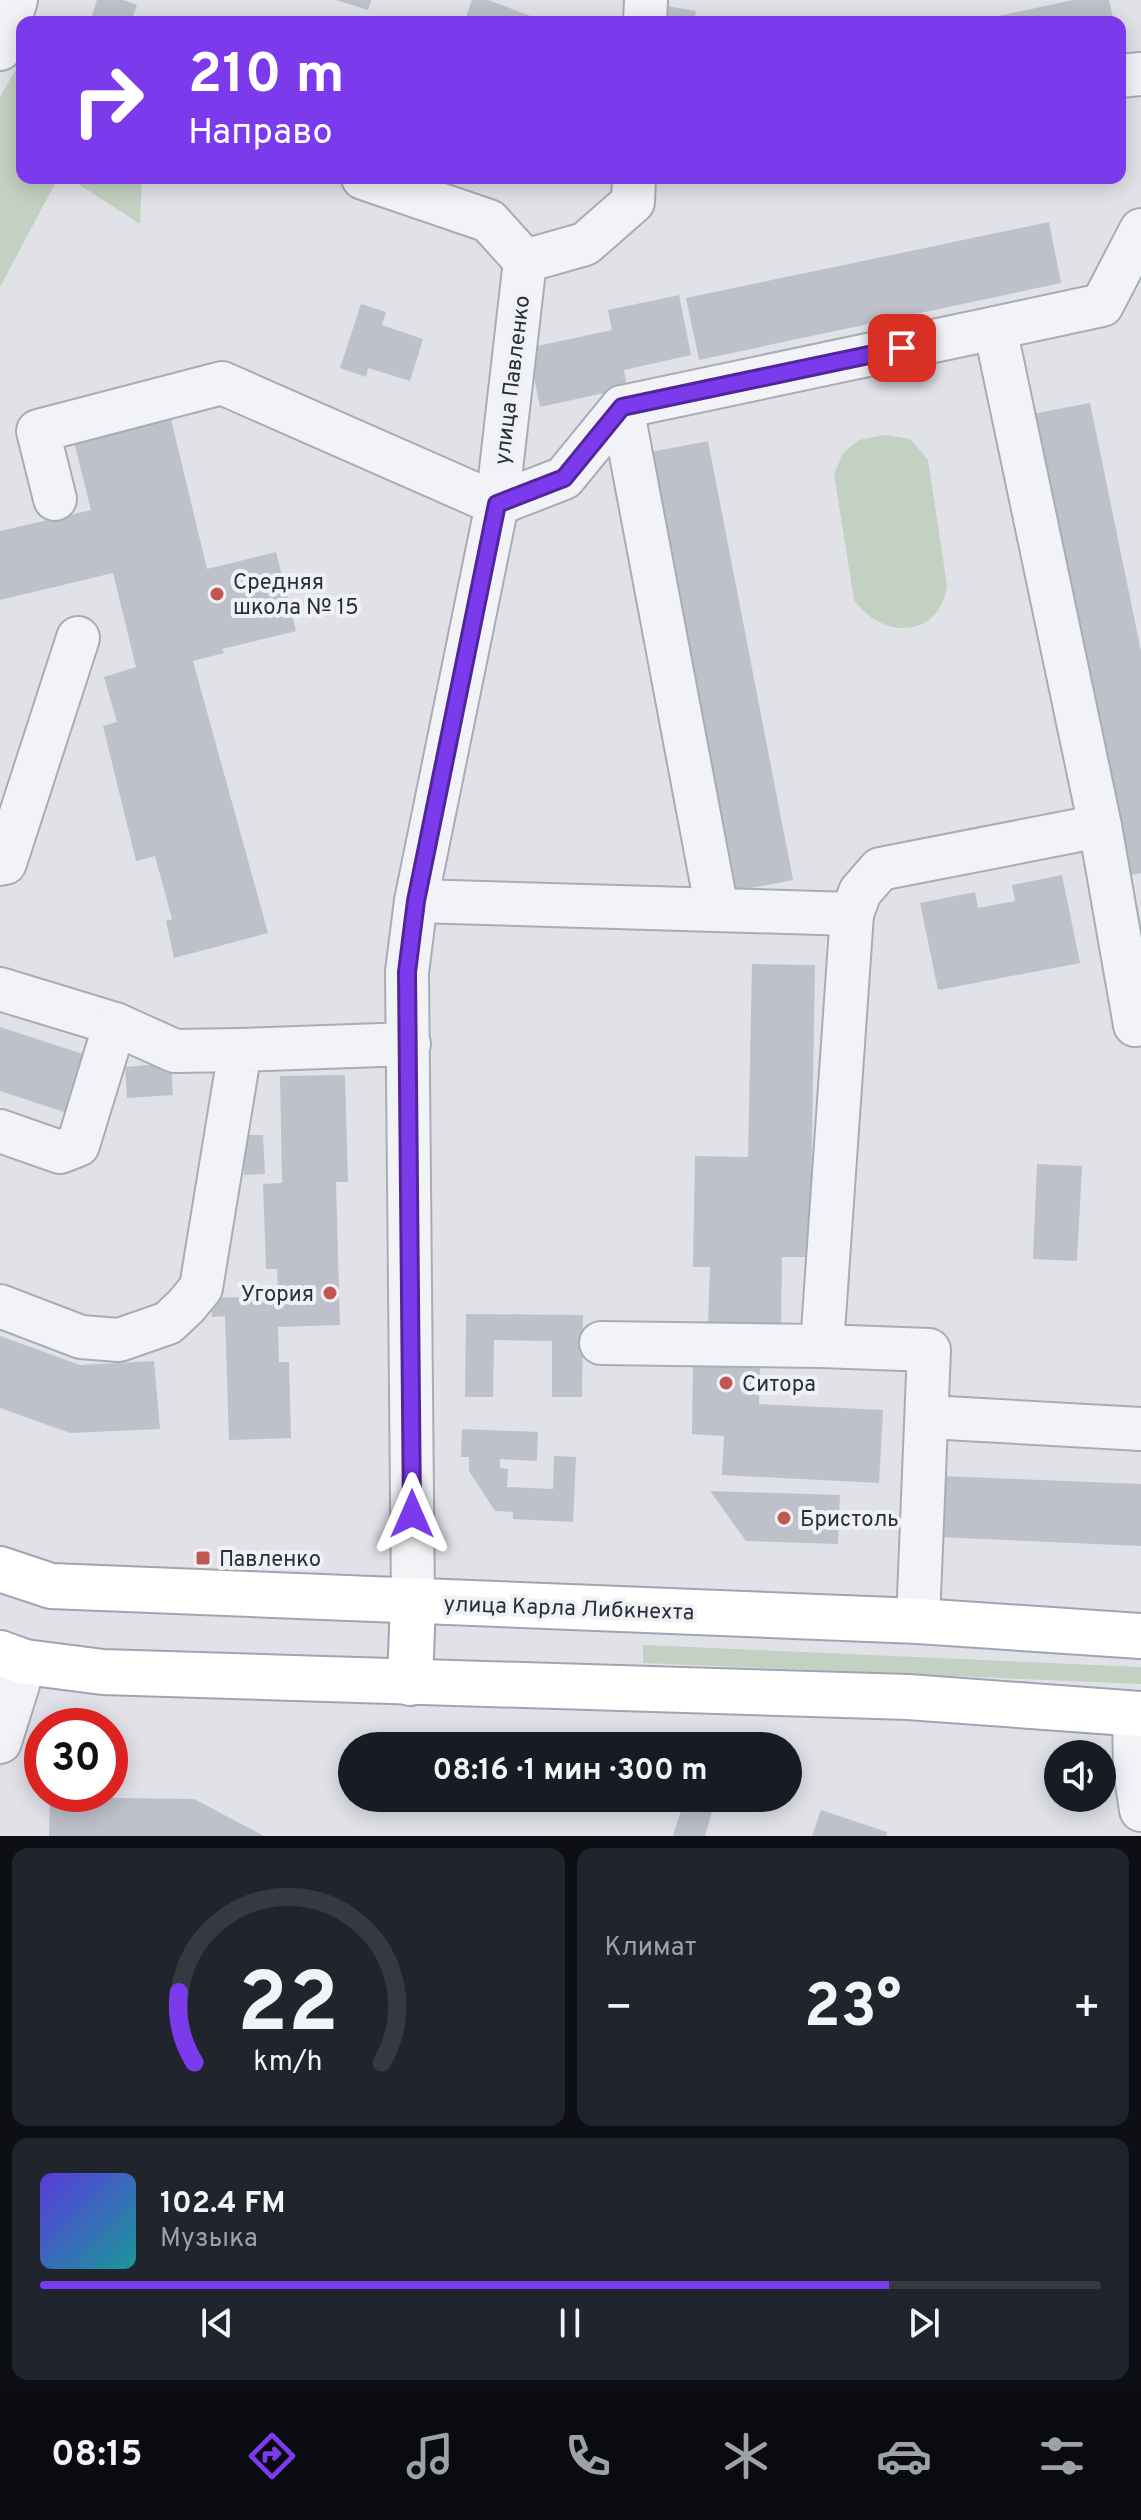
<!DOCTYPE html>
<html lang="ru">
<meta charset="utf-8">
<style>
:root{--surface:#171b24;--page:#20242c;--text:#f1f3f6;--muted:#9ea1a6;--line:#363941;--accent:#7c3aed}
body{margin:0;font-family:Overpass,sans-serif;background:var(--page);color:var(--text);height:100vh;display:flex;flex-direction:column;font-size:30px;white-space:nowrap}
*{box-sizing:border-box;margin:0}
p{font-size:26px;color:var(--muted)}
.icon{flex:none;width:44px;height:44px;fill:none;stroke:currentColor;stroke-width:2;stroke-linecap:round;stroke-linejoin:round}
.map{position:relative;height:1836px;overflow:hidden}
.drawer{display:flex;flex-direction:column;gap:12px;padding:12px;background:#0d0f14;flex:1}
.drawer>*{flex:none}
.top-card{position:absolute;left:16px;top:16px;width:1110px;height:168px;border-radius:16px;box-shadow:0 4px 20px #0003;background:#7c3aed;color:#fff;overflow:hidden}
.fabs{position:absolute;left:1044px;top:1740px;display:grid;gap:16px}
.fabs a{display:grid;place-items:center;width:72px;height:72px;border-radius:50%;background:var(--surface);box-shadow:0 4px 20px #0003;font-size:40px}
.speed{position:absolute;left:24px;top:1708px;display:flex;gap:16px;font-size:40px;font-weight:700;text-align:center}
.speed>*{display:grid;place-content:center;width:104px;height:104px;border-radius:50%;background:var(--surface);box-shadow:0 4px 20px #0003;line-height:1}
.speed .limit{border:12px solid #d22;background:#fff;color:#111}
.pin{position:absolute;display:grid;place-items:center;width:68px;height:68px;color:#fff;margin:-34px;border-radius:16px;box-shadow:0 4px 12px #0006}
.me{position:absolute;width:88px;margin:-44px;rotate:0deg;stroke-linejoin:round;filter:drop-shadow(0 0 6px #0008)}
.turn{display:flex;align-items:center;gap:28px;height:168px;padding:0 40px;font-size:36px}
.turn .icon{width:104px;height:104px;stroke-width:2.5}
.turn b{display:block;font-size:56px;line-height:68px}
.big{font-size:60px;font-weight:700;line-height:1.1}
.drawer .widget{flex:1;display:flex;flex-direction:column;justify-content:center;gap:12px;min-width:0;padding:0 28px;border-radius:16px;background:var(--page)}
.drawer .dial{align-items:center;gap:0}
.dial svg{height:208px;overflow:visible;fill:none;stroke:var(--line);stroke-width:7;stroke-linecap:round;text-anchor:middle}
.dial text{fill:var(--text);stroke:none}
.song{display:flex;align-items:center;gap:24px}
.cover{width:96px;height:96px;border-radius:12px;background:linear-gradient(135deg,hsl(250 70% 55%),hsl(180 70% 35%))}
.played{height:8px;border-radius:4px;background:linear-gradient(90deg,var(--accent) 80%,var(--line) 80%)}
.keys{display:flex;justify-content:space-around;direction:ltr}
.heat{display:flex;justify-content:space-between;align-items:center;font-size:44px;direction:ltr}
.drawer .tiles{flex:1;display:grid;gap:12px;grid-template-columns:1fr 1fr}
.widget:last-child{grid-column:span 2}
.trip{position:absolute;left:338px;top:1732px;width:464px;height:80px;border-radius:40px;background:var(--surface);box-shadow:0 4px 20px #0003;font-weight:700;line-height:80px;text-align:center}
.menu{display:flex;height:128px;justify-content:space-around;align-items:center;background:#090b0e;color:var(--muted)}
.menu .icon{width:56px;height:56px}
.menu .active{color:var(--accent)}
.menu b{font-size:36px;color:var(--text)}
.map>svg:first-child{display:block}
.green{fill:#c3d1c2}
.building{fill:#bec0ca}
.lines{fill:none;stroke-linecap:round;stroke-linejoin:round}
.minor-casing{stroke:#a9acb5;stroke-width:46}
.major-casing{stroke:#a0a4b2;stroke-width:48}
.minor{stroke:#f2f3f6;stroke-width:42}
.major{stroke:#fff;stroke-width:44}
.route-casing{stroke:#51269a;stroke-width:20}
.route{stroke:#7c3aed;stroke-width:14}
.poi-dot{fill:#c25650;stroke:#eff1f5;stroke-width:3}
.labels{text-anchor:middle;stroke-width:8;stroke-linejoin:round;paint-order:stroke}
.street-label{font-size:22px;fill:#2a2d3e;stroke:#eff1f5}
.poi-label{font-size:22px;fill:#2a2d3e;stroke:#eff1f5;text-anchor:start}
</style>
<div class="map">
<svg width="1141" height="1836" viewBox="0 0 1141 1836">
<rect width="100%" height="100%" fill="#e0e2e8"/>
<g class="green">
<path d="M16,69L22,71V178H58L0,287V97Z"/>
<path d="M69,178H142L140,224Z"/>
<path d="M885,435L910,439L928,460L947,585C940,639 882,640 854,600L834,474L843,453L859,440Z"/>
<path d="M643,1645L1141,1667V1684L643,1663Z"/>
</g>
<g class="building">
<path d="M97,0H123L137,5L131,22H90Z"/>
<path d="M336,0H371L368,10Z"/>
<path d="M472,0H488L533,17L531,22H464Z"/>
<path d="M1073,0H1109L1114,22H970Z"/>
<path d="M667,6L696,11L694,22H651Z"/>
<path d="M1049,222L1061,283L699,360L686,298Z"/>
<path d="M679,295L691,355L624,370L627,388L540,407L528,348L612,330L608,310Z"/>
<path d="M361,304L386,312L382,325L423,339L410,381L368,368L366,377L340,368Z"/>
<path d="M1090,403L1141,651V873L1128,876L1032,414Z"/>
<path d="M170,415L207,569L276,552L296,631L222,649L224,653L193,661L268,933L174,958L166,921L172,919L155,856L136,861L103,726L117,722L104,677L136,667L113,573L0,600V531L91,510L73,438Z"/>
<path d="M708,441L793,880L736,891L651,452Z"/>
<path d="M1062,875L1080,963L938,990L920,903L975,892L978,908L1015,901L1012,885Z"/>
<path d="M752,964L815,965L810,1257H782L781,1326L708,1324L710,1267H693L695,1156L748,1157Z"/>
<path d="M0,1027L92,1057L73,1115L0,1091Z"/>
<path d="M171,1063L173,1095L127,1098L125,1067Z"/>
<path d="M345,1075L348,1182H336L340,1325L278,1327L279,1362H289L291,1438L229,1440L225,1316L212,1317L211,1298L278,1296L277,1269H266L263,1184L282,1183L280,1076Z"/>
<path d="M242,1135H263L265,1174L244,1175Z"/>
<path d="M1037,1164L1082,1166L1077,1261L1033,1259Z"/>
<path d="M466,1314L583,1315L582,1397H552V1341L494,1340L493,1397H465Z"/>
<path d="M0,1336L80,1365L154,1361L160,1429L70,1433L0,1408Z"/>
<path d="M693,1362L760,1363L759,1404L883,1410L879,1483L722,1475L724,1436L692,1434Z"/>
<path d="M462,1429L538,1432L537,1461L500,1459V1468L508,1469L507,1487L553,1489L554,1456L576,1457L573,1522L513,1519V1512L495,1511L469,1471V1457H461Z"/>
<path d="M940,1476L1141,1484V1546L938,1537Z"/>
<path d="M710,1491L840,1495L838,1544L746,1541Z"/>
<path d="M50,1797L194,1799L264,1836H49Z"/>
<path d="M685,1798L715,1801L705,1836H673Z"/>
<path d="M821,1810L887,1832L886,1836H812Z"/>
</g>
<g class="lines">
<defs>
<g id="minor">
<path d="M645,22L646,0"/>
<path d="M0,49L16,0"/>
<path d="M1120,76L1141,74"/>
<path d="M363,178L489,221L525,261"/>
<path d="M622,407L717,910"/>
<path d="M55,499L38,431L222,383L497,504L564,478L622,407L995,328"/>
<path d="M1100,826L1135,1025"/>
<path d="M0,864L5,863L78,638"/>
<path d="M416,901L852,914"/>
<path d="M0,989L115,1024L78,1145L60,1152L0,1131"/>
<path d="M115,1024L175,1051L240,1050"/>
<path d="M0,1306L81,1337L119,1340L168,1323L186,1306L201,1288L240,1050L409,1044"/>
<path d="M601,1343L822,1346"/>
<path d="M928,1417L1141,1429"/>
<path d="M413,1601L407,972L416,901L497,504L525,261L585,244L633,202L634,178"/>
<path d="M918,1621L929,1350L822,1346L852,914L860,892L880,869L1100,826L995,328L1102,305L1141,230"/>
<path d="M1134,1714L1135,1770L1141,1810"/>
<path d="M0,1742L25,1662"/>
</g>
<g id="major">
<path d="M0,1569L51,1586L918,1621L1141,1636"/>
<path d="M0,1653L25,1662L103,1672L908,1697L1141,1714"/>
<path d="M410,1683L413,1601"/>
</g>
</defs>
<use href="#minor" class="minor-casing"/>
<use href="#major" class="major-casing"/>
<use href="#minor" class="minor"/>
<use href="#major" class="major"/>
</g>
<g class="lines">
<defs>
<path id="route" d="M412,1514L407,972L416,901L497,504L564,478L622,407L902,348"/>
</defs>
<use href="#route" class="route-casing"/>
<use href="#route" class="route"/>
</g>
<g class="poi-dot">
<circle cx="217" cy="594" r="8"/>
<circle cx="330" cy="1293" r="8"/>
<circle cx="726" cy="1383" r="8"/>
<circle cx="784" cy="1518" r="8"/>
<rect x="195" y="1550" width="16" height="16" rx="4"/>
</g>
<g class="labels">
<g class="street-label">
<text transform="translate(511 380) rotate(-83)" y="8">улица Павленко</text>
<text transform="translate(569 1607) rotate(2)" y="8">улица Карла Либкнехта</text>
</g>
<g class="poi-label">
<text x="233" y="589">Средняя<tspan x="233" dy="25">школа № 15</tspan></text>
<text x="314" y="1301" text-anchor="end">Угория</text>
<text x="742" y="1391">Ситора</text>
<text x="800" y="1526">Бристоль</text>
<text x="219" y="1566">Павленко</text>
</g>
</g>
</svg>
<div class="fabs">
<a><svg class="icon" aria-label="sound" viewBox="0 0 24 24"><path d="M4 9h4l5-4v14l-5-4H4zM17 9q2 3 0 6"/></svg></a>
</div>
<div class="speed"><div class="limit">30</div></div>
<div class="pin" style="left:902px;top:348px;background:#d93025"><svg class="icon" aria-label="arrive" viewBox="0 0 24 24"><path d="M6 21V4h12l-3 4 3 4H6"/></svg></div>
<svg class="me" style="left:412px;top:1514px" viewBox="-20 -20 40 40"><path d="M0-17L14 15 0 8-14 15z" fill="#7c3aed" stroke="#fff" stroke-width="4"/></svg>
<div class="trip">08:16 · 1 мин · 300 m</div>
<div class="top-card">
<div class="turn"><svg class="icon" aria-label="right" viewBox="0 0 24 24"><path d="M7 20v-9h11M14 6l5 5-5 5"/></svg><div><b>210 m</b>Направо</div></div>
</div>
</div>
<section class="drawer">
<div class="tiles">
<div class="widget dial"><svg viewBox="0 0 100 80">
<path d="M14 69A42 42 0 1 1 86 69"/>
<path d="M14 69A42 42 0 0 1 8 42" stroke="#7c3aed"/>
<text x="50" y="56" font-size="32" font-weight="700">22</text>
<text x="50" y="72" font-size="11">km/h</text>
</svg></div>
<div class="widget"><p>Климат</p>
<div class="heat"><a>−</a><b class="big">23°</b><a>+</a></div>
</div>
<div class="widget">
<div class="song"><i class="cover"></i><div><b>102.4 FM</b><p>Музыка</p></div></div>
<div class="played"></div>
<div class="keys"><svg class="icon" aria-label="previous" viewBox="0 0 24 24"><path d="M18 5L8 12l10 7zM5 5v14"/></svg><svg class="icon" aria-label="pause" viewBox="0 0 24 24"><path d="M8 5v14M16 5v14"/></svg><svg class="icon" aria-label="next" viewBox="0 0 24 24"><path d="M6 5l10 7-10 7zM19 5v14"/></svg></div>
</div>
</div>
</section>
<nav class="menu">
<b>08:15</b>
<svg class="icon active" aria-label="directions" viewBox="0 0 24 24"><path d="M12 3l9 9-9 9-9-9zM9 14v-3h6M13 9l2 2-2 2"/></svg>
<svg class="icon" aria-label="music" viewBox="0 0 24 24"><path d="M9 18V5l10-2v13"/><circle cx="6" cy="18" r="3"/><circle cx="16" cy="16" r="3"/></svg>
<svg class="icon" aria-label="phone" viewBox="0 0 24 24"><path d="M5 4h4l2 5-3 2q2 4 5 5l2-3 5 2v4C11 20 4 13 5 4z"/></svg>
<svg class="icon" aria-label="climate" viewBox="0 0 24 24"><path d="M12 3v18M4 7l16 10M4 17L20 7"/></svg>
<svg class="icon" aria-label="car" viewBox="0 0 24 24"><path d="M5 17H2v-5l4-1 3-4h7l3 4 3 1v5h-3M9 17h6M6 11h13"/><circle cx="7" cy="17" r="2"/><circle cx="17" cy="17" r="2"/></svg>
<svg class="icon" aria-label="filters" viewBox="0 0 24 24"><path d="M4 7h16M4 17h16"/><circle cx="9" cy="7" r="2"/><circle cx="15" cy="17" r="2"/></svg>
</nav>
